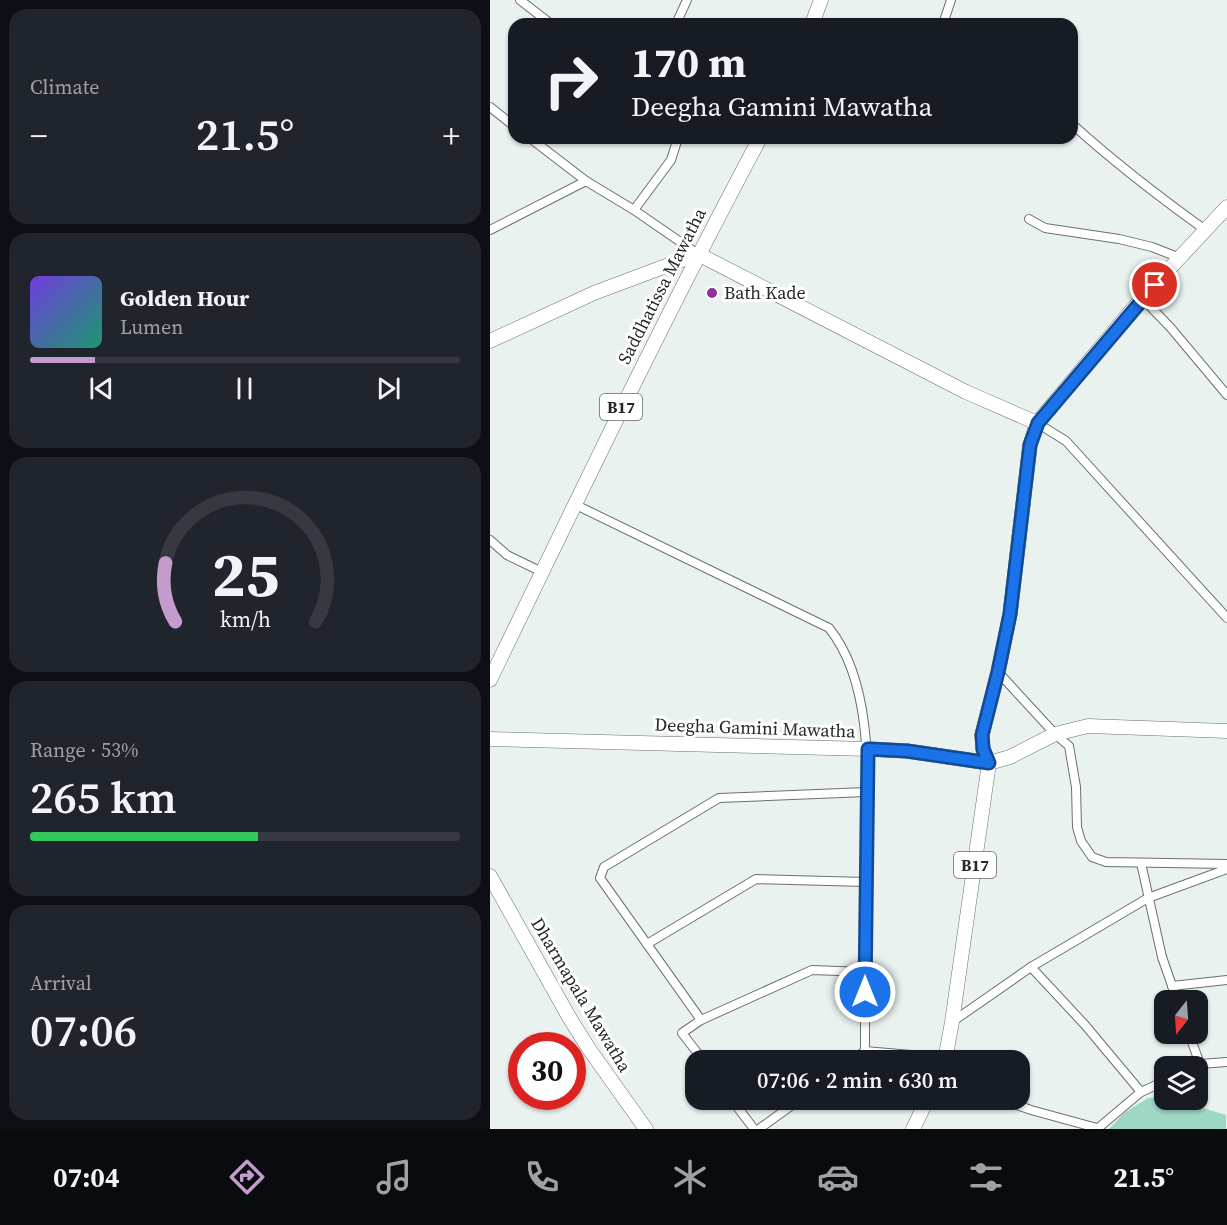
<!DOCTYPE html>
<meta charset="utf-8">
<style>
:root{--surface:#171b24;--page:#20242c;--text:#f1f3f6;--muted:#9ea1a6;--line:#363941;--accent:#c49bcd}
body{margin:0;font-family:"Source Serif 4",serif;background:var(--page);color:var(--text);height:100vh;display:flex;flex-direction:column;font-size:22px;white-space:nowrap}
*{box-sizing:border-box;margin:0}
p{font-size:20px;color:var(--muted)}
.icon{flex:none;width:33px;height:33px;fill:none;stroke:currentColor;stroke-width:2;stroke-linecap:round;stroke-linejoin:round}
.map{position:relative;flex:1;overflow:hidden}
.sheet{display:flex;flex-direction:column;gap:9px;padding:9px;background:#0d0f14;width:490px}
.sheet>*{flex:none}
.hud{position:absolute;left:18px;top:18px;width:570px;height:126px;border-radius:18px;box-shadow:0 2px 4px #0004;background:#171b24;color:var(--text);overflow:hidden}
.needle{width:39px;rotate:197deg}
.controls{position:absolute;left:664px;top:990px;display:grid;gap:12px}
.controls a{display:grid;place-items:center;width:54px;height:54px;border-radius:12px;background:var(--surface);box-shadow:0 2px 4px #0004;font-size:30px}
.speed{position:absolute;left:18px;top:1032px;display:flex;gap:12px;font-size:30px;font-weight:700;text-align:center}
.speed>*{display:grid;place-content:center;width:78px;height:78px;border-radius:50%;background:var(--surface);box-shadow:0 2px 4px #0004;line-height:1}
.speed .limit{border:9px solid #d22;background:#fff;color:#111}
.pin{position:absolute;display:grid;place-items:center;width:51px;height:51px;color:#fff;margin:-26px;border:3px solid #fff;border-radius:50%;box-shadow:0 2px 6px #0007}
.me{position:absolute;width:66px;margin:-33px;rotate:0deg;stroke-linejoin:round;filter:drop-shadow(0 0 4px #0008)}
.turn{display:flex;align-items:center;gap:21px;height:126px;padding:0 24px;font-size:27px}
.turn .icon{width:78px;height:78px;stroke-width:2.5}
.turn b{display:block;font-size:42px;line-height:51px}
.big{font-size:45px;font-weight:600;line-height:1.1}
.sheet .tile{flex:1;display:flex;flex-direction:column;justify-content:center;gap:9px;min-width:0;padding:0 21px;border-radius:18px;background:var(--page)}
.sheet .dial{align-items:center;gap:0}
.dial svg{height:156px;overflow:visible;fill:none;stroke:var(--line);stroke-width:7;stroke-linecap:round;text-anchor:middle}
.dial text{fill:var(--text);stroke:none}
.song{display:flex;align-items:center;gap:18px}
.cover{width:72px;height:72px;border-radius:9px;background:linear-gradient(135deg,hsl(260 70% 55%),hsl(160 70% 35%))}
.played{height:6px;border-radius:3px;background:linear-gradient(90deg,var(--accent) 15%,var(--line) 15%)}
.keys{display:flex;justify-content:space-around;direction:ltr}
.heat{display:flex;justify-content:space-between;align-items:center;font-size:33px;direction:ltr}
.charge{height:9px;border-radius:4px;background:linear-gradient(90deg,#34c759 53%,var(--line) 0)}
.trip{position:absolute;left:195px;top:1050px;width:345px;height:60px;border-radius:18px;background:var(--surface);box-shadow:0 2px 4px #0004;font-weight:600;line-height:60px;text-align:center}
.tab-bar{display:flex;height:96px;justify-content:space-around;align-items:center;background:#090b0e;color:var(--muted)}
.tab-bar .icon{width:42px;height:42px}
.tab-bar .current{color:var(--accent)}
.tab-bar b{font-size:27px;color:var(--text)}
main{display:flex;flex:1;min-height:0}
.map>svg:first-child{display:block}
.green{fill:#9fd7c5}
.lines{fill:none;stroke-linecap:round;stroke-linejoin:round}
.minor-casing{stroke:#69716e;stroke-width:10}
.primary-casing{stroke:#69716e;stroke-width:15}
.minor{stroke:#fff;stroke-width:8}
.primary{stroke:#fff;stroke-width:14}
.route-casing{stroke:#114b97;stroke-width:15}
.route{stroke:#1a73e8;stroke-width:10}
.poi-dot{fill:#8e309a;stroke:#fff;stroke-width:2}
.labels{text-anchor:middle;stroke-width:6;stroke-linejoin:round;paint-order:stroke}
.shield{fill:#fff;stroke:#666868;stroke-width:1.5}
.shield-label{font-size:16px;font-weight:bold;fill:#252827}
.street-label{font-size:18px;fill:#252827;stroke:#fff}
.poi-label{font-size:18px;fill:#252827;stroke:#fff;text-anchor:start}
</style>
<main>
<section class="sheet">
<div class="tile"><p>Climate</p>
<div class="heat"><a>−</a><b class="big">21.5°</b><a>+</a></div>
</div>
<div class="tile">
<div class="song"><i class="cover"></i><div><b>Golden Hour</b><p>Lumen</p></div></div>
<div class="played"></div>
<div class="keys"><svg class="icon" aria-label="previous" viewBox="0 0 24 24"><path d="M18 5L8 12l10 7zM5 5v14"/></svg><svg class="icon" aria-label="pause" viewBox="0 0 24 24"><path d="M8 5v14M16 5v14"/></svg><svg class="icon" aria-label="next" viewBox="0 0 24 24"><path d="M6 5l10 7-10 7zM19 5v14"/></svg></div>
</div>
<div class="tile dial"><svg viewBox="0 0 100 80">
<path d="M14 69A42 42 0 1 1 86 69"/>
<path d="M14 69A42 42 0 0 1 9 39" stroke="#c49bcd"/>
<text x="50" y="56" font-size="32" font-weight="700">25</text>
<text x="50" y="72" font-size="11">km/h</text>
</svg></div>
<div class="tile"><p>Range · 53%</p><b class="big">265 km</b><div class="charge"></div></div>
<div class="tile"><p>Arrival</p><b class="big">07:06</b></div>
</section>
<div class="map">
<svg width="737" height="1129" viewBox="0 0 737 1129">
<rect width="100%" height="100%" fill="#e9f2ef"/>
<path class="green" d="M675,1097V1100H687L736,1115V1129H619L634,1113L658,1098Z"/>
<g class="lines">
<defs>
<g id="minor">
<path d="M30,0L61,24"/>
<path d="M186,24L197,0"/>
<path d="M453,24L461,0"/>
<path d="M0,107L24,126"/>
<path d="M582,124C624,162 668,196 714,229"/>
<path d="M40,138L96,181L144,210L208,254"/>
<path d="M144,210L181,160L188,138"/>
<path d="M539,219L555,228L629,239L662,247L690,258"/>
<path d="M0,230L96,181"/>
<path d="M652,298L680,327L737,395"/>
<path d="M547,423L576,441L737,618"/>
<path d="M84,504L339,628C389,690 376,801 376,876C375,935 375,993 375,1051L362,1060"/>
<path d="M0,540L17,555L52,572"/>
<path d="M508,672L565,734L579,746L586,787L587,827L591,841L602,857L616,862L737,864"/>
<path d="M651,863L672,957L687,1000"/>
<path d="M157,944L266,879L376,882"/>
<path d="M541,967L595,1025L651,1092"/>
<path d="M682,986L737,980"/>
<path d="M211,1020L110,878L114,867L229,798L376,792"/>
<path d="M462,1022L541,967L658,898L737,869"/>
<path d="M699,1034L710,1064"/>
<path d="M375,1051L456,1058"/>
<path d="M213,1060L192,1033L211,1020L322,970L375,972"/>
<path d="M705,1066L710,1064L737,1062"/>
<path d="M242,1100L264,1129"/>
<path d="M513,1100L541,1110L607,1128"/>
<path d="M269,1129L309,1100"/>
<path d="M607,1129L651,1092L675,1081"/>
</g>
<g id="primary">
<path d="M322,24L331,0"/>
<path d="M0,341L104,293L208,254L476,392L547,423"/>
<path d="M0,680C88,498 175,316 270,138"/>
<path d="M0,739L378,749L417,751L499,763L520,757L565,734L598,726L737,731"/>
<path d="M0,876L79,1017L99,1049L156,1129"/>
<path d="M455,1060L462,1022L499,763L493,749L492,735L508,672L520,614L540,445L547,423L652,298L737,207"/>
<path d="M423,1129L437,1100"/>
</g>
</defs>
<use href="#minor" class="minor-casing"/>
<use href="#primary" class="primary-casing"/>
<use href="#minor" class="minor"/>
<use href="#primary" class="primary"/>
</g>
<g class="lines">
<defs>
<path id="route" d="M375,992L378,749L417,751L499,763L493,749L492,735L508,672L520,614L540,445L548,423L665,285"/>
</defs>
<use href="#route" class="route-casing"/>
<use href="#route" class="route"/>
</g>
<circle class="poi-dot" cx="222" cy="293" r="6"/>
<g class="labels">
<g class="shield">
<rect x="110" y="394" width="42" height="26" rx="4.5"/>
<rect x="464" y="852" width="42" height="26" rx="4.5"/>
</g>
<g class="shield-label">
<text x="131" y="413">B17</text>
<text x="485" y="871">B17</text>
</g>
<g class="street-label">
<text transform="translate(172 286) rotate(-63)" y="6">Saddhatissa Mawatha</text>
<text transform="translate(265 728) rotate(2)" y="6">Deegha Gamini Mawatha</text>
<text transform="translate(91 995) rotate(59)" y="6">Dharmapala Mawatha</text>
</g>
<g class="poi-label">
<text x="234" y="299">Bath Kade</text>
</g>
</g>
</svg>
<div class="controls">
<a><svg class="needle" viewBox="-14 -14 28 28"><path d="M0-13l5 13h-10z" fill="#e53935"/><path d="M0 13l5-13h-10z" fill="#9ea1a6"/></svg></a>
<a><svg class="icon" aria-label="layers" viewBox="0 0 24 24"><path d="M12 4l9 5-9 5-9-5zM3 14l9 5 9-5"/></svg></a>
</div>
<div class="speed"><div class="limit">30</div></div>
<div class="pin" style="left:665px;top:285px;background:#d93025"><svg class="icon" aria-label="arrive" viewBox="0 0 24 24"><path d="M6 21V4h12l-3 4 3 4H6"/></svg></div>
<svg class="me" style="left:375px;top:992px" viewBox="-20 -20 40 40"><circle r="17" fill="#1a73e8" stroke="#fff" stroke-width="3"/><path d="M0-11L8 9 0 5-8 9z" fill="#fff"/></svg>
<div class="trip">07:06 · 2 min · 630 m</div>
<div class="hud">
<div class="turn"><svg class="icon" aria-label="right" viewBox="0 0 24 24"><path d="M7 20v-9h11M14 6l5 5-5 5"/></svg><div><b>170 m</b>Deegha Gamini Mawatha</div></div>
</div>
</div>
</main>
<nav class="tab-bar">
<b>07:04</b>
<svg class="icon current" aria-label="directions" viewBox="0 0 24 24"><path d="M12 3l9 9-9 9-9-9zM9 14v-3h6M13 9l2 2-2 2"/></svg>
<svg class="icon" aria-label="music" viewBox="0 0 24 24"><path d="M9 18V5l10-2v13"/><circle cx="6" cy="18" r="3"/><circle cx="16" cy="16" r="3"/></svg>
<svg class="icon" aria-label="phone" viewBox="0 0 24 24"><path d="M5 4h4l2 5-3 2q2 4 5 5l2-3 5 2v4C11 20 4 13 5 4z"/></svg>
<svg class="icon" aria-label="climate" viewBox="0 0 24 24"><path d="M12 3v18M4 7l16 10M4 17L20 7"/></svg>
<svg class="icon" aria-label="car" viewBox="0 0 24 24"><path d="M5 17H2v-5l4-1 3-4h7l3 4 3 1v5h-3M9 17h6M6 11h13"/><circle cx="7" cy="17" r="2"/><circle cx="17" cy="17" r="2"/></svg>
<svg class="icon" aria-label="filters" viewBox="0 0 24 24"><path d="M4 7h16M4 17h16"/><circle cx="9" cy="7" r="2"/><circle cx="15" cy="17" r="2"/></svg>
<b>21.5°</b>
</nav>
